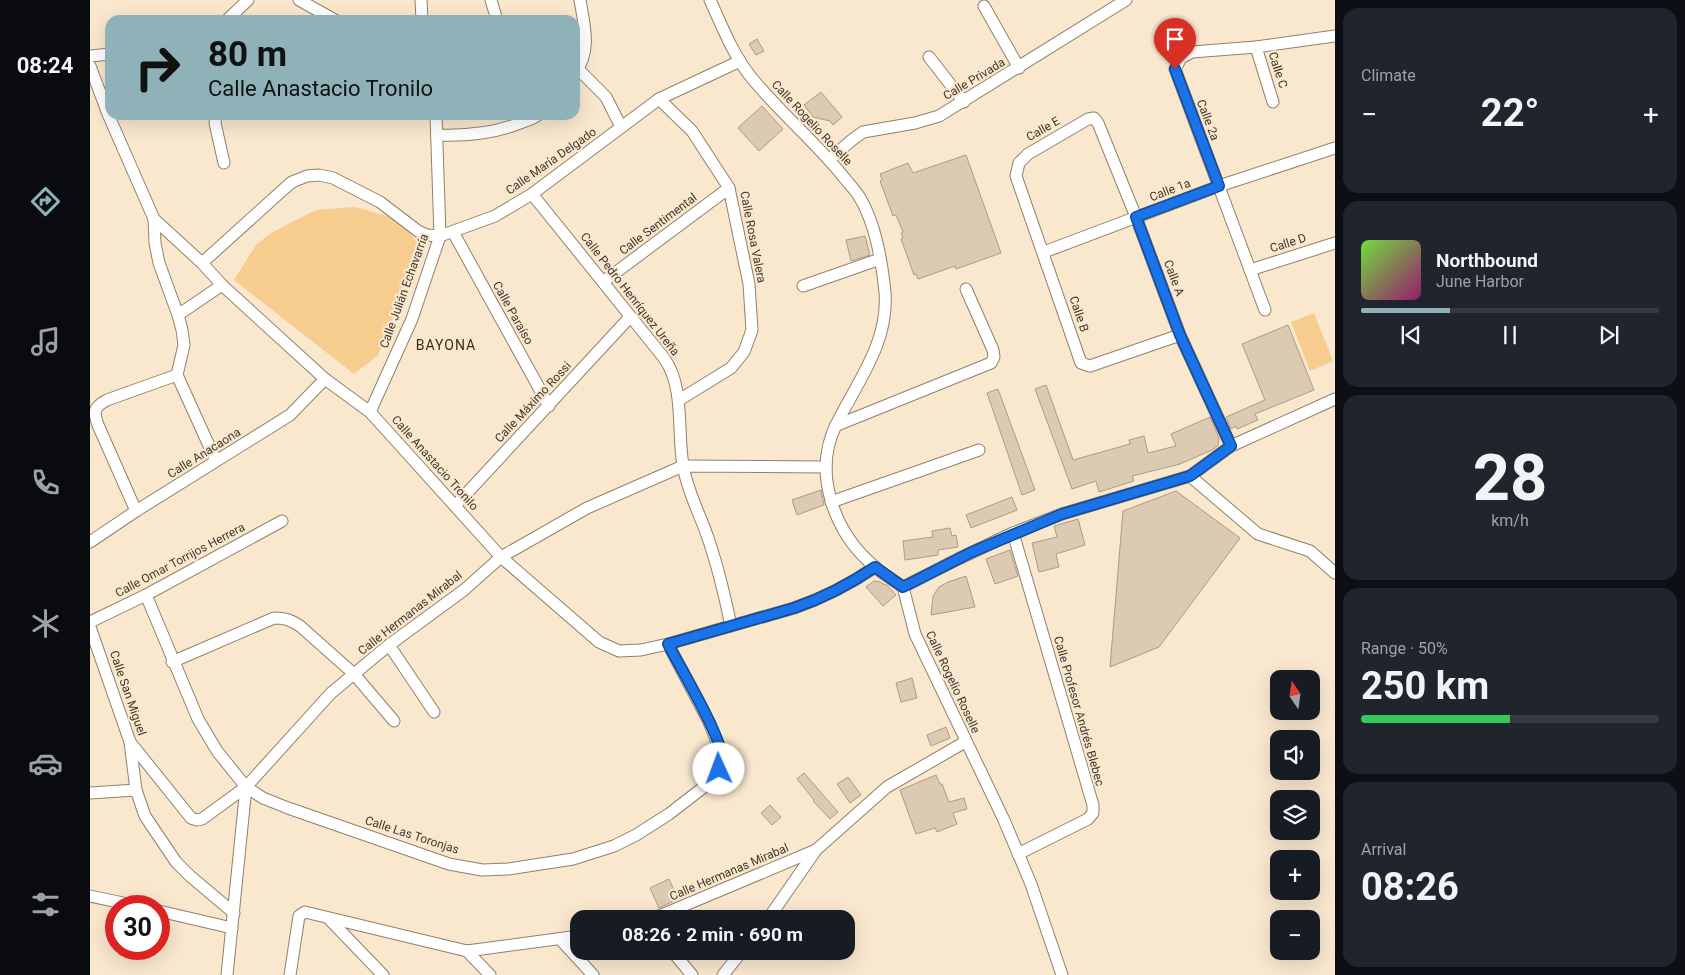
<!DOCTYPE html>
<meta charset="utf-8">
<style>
:root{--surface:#171b24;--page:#20242c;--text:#f1f3f6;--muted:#9ea1a6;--line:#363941;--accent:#8fb2b9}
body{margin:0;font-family:Roboto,sans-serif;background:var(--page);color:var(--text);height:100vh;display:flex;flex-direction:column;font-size:19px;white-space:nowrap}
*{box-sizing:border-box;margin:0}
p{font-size:16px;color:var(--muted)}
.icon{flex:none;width:28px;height:28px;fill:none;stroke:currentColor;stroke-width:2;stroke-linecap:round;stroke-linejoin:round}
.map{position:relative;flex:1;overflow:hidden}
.details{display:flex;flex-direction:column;gap:8px;padding:8px;background:#0d0f14;width:350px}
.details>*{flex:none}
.banner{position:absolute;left:15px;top:15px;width:475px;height:105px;border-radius:15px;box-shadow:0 5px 20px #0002;background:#8fb2b9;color:#111;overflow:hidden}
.needle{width:32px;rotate:347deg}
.buttons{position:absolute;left:1180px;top:670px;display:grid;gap:10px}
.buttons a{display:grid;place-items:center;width:50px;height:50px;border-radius:10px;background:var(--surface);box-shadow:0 5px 20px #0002;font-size:25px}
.speed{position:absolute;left:15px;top:895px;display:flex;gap:10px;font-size:25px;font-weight:700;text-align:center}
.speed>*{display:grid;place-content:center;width:65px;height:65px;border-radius:50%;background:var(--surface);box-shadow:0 5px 20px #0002;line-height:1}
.speed .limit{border:8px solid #d22;background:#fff;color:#111}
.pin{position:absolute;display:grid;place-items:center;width:42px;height:42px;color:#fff;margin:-51px -21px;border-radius:50% 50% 50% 0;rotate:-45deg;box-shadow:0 0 5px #0007}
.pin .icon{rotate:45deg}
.me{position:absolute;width:55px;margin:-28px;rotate:358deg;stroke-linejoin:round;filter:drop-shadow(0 0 4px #0008)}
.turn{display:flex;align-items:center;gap:18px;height:105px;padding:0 20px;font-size:22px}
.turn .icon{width:65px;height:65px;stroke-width:2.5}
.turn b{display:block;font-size:35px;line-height:42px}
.big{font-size:38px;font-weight:700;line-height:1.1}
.details .tile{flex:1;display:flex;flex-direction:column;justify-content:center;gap:8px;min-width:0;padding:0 18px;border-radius:15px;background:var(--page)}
.details .dial{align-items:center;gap:0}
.dial b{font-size:65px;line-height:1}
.song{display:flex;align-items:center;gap:15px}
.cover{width:60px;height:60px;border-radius:8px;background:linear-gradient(135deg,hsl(100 70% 55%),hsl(320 70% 35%))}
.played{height:5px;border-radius:2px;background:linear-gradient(90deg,var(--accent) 30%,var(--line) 30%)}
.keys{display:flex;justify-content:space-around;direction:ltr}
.heat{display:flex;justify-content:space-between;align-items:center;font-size:28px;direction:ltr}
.charge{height:8px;border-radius:4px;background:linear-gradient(90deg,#34c759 50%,var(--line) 0)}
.trip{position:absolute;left:480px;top:910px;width:285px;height:50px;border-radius:15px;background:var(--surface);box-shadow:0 5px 20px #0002;font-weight:700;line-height:50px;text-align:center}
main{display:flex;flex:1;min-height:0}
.menu{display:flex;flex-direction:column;width:90px;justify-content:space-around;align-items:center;background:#090b0e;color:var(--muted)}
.menu .icon{width:35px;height:35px}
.menu .active{color:var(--accent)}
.menu b{font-size:22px;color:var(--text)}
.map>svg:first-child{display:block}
.green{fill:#f6cc8f}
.building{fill:#dccbb2;stroke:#ac9c84}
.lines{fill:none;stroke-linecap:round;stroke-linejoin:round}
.minor-casing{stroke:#91816a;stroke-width:13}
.minor{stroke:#fff;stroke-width:11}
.route-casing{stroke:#114b97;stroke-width:12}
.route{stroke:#1a73e8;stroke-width:9}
.labels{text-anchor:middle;stroke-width:4.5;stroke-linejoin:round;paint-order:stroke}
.street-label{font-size:12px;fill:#3f382e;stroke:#f9e7ce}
.neighbourhood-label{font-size:14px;letter-spacing:1px;fill:#3b2d19;stroke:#f9e7ce}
</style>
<main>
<nav class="menu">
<b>08:24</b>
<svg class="icon active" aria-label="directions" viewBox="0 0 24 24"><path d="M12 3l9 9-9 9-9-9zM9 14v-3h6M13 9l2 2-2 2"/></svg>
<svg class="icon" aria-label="music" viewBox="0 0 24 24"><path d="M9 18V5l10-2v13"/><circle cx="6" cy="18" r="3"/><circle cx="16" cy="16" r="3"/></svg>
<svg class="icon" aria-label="phone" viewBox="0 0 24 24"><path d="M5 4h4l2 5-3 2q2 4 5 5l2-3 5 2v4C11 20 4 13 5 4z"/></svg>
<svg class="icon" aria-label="climate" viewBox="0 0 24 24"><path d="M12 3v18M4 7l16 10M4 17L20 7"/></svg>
<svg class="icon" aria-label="car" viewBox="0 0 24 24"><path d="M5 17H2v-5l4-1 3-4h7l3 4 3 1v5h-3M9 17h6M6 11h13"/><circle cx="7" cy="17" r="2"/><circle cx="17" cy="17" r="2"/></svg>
<svg class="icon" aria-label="filters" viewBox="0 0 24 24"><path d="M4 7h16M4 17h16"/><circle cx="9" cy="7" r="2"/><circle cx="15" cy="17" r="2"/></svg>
</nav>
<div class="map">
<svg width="1245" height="975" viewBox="0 0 1245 975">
<rect width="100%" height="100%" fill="#f9e7ce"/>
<g class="green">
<path d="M265,207L308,219L332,248L288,355L264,374L144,280L166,245L181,233L226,210Z"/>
<path d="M1224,313L1243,361L1220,371L1201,322Z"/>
</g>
<g class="building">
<path d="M667,39L674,51L666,55L659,44Z"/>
<path d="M731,92L752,117L743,125L740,121L723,117L714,105Z"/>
<path d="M672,106L693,129L669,151L648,128Z"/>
<path d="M876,155L911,253L866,269L865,266L828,279L826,274L824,275L811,239L813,238L811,233L813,232L806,215L803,216L790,181L792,180L790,174L818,163L823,173Z"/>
<path d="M775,236L780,255L761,261L756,240Z"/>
<path d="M1198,325L1224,390L1165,414L1168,420L1147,429L1146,426L1141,429L1136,417L1175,400L1152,344Z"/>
<path d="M956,385L983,460L1040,444L1039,440L1054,436L1058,453L1086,446L1081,434L1120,417L1129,438L1128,446L1122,450L1090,464L1042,476L1044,481L1009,492L1006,481L982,489L945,389Z"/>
<path d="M908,389L945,490L932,495L897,393Z"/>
<path d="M731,490L734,505L707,515L702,500Z"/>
<path d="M1086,491L1150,538L1069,647L1020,667L1033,511Z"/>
<path d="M922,497L927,510L881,528L876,515Z"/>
<path d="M988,519L995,545L966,554L969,567L949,572L942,543L967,537L964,526Z"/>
<path d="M860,528L862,536L866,535L868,547L848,550V555L815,560L813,541L843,537L842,531Z"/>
<path d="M920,550L928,576L905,584L896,559Z"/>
<path d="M876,576L885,607L841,615L843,596L849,587L858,582Z"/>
<path d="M784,581L791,582L793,584L797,585L806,595L793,606L776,587Z"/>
<path d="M822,678L827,698L811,702L806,683Z"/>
<path d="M856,727L860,738L841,746L837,735Z"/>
<path d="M714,773L748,812L740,819L723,801L724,800L707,779Z"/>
<path d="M846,775L850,784H852L859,802L874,798L877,809L863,813L867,824L847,832L845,828L826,834L810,790Z"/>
<path d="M758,777L771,795L760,803L747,784Z"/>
<path d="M680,805L691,817L682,825L671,813Z"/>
<path d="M579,879L588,899L569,908L560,888Z"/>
</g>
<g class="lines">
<defs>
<g id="minor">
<path d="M209,0L245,20"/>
<path d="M331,0L332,20"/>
<path d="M401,0L407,20"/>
<path d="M620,0C632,26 643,55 661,77C690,113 727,143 756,180C760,185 766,191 770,198C785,223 792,263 795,292C799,343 767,382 746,425C722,474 745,534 785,567C794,575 804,580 813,587L825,634L914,820L941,884L972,975"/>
<path d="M894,6L929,68"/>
<path d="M137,20L158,0"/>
<path d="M1166,47L1183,102"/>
<path d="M0,56L20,54"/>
<path d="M839,57L874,102"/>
<path d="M0,66L18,114L64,219L112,263L132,285L235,379L280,412L411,557L509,642L529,651L551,650L578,644L704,608C733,598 760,584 785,567"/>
<path d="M488,69L516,97L531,127"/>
<path d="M485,73C502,51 494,25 490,0"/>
<path d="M569,99L602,131L639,188L659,284L662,330L654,352L641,368L589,400"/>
<path d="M126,115L125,123L134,163"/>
<path d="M347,135C375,136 403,134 430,123C436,121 443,119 448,115"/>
<path d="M740,159L762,140L773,132L825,123L849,116L1036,0"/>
<path d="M442,194L574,358C595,387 587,432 593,465C597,491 610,514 618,538C628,567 635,597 641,626"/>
<path d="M64,219L65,243L69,263L88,315L92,330L94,345L87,375L126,461"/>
<path d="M363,232L459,406"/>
<path d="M954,252L1129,186L1245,148"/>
<path d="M112,263L195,188L202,182L217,176L229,175L243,178L290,202L328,231L337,235L350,236L405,216L442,194L569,99L650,61"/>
<path d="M1160,270L1245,243"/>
<path d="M513,282L639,188"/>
<path d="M713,286L790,259"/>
<path d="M1175,310L1085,69L1091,58L1102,52L1166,47L1245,36"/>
<path d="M88,315L132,285"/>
<path d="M1090,335L1000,366L991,363L926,176L929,163L938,154L998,119L1004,118L1008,123L1046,217L1090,335L1141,446"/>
<path d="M280,412L322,319L350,236L346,115"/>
<path d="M745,426L901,363L904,357L903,350L876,289"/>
<path d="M1100,476L1168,534L1220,551L1245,573"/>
<path d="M741,502L889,450"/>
<path d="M365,506L540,317"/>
<path d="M46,511L8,425C3,411 4,407 17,400L87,375"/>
<path d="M923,533L1003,805V813L998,819L928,854"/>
<path d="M0,542L46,511L200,415L235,379"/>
<path d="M813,587L868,559L923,533L972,514L1100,476L1141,446L1245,399"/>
<path d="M56,595L108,719L127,751L156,787L173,798L198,808L359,864L392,870L418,869L483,859L524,846L546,835L579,814L623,780L629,769L632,757L627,742L619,722L578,644"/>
<path d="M0,622L56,595L192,521"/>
<path d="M0,627L40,742L46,790L55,816L86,862L100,876L144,913"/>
<path d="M299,645L344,712"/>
<path d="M82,662L184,618C195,618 201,620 210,626L264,674L304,721"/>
<path d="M40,742L101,818L107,820L112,819L156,787"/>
<path d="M0,793L46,790"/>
<path d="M0,896L47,906"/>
<path d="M69,911L142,928"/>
<path d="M239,919L293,975"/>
<path d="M562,919L726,850"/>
<path d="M678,919L726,850L797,787L875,742"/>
<path d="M470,939L503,975"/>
<path d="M377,951L400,975"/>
<path d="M582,951L602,975"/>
<path d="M137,975L156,787L241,693L299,645L374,590L411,557L497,508L593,466L736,467"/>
<path d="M200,975L209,916L215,912L377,951L489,936"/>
<path d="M633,975L652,951"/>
</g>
</defs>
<use href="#minor" class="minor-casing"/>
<use href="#minor" class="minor"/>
</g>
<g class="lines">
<defs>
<path id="route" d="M629,769C630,765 632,761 632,757C631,736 590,667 578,644L704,608C733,598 760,584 785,567L813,587L882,552L972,514L1100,476L1141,446L1090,335L1046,217L1129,186L1085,69"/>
</defs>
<use href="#route" class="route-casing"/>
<use href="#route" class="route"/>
</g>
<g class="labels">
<g class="street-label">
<text transform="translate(1188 70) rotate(72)" y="4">Calle C</text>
<text transform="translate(884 79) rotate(-31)" y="4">Calle Privada</text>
<text transform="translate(1118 120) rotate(69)" y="4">Calle 2a</text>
<text transform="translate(722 123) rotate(47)" y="4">Calle Rogelio Roselle</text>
<text transform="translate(953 129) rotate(-30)" y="4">Calle E</text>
<text transform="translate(461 161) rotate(-35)" y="4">Calle María Delgado</text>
<text transform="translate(1080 190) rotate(-21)" y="4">Calle 1a</text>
<text transform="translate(568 224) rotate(-37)" y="4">Calle Sentimental</text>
<text transform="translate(663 237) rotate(79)" y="4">Calle Rosa Valera</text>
<text transform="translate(1198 243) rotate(-18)" y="4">Calle D</text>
<text transform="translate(1084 278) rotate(70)" y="4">Calle A</text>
<text transform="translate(314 291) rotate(-70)" y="4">Calle Julián Echavarría</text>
<text transform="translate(540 294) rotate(52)" y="4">Calle Pedro Henríquez Ureña</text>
<text transform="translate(423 313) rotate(61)" y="4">Calle Paraíso</text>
<text transform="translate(989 314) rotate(71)" y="4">Calle B</text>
<text transform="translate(443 402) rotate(-47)" y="4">Calle Máximo Rossi</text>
<text transform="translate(114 453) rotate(-32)" y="4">Calle Anacaona</text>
<text transform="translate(345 463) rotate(48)" y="4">Calle Anastacio Tronilo</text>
<text transform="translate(90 560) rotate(-28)" y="4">Calle Omar Torrijos Herrera</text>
<text transform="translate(320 613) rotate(-38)" y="4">Calle Hermanas Mirabal</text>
<text transform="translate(863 682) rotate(65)" y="4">Calle Rogelio Roselle</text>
<text transform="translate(38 693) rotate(71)" y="4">Calle San Miguel</text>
<text transform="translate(989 711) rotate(74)" y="4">Calle Profesor Andrés Blebec</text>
<text transform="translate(322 835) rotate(18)" y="4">Calle Las Toronjas</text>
<text transform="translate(639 872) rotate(-23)" y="4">Calle Hermanas Mirabal</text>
</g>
<g class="neighbourhood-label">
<text x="356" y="350">BAYONA</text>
</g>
</g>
</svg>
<div class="buttons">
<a><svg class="needle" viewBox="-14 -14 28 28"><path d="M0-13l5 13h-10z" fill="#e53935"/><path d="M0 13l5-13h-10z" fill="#9ea1a6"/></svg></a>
<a><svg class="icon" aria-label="sound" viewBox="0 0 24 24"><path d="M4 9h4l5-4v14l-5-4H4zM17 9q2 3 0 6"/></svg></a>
<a><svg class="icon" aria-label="layers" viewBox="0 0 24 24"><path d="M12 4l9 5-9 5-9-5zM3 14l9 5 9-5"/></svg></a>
<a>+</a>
<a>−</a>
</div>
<div class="speed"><div class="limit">30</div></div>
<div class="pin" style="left:1085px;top:69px;background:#d93025"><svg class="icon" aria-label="arrive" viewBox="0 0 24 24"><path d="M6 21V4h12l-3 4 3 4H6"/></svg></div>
<svg class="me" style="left:629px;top:769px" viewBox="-20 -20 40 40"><circle r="19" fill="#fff"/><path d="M0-13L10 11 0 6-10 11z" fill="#1a73e8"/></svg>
<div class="trip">08:26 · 2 min · 690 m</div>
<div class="banner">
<div class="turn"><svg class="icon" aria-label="right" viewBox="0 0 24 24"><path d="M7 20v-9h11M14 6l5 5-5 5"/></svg><div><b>80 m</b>Calle Anastacio Tronilo</div></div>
</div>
</div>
<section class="details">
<div class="tile"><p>Climate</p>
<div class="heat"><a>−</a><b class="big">22°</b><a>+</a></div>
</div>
<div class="tile">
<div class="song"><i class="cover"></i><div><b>Northbound</b><p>June Harbor</p></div></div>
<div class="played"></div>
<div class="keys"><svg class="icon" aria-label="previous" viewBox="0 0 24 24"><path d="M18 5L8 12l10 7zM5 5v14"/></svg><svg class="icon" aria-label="pause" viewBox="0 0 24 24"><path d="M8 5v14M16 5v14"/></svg><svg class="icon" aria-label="next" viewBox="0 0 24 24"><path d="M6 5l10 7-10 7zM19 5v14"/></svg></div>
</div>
<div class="tile dial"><b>28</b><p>km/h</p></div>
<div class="tile"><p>Range · 50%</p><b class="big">250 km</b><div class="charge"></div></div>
<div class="tile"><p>Arrival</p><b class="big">08:26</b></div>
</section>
</main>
